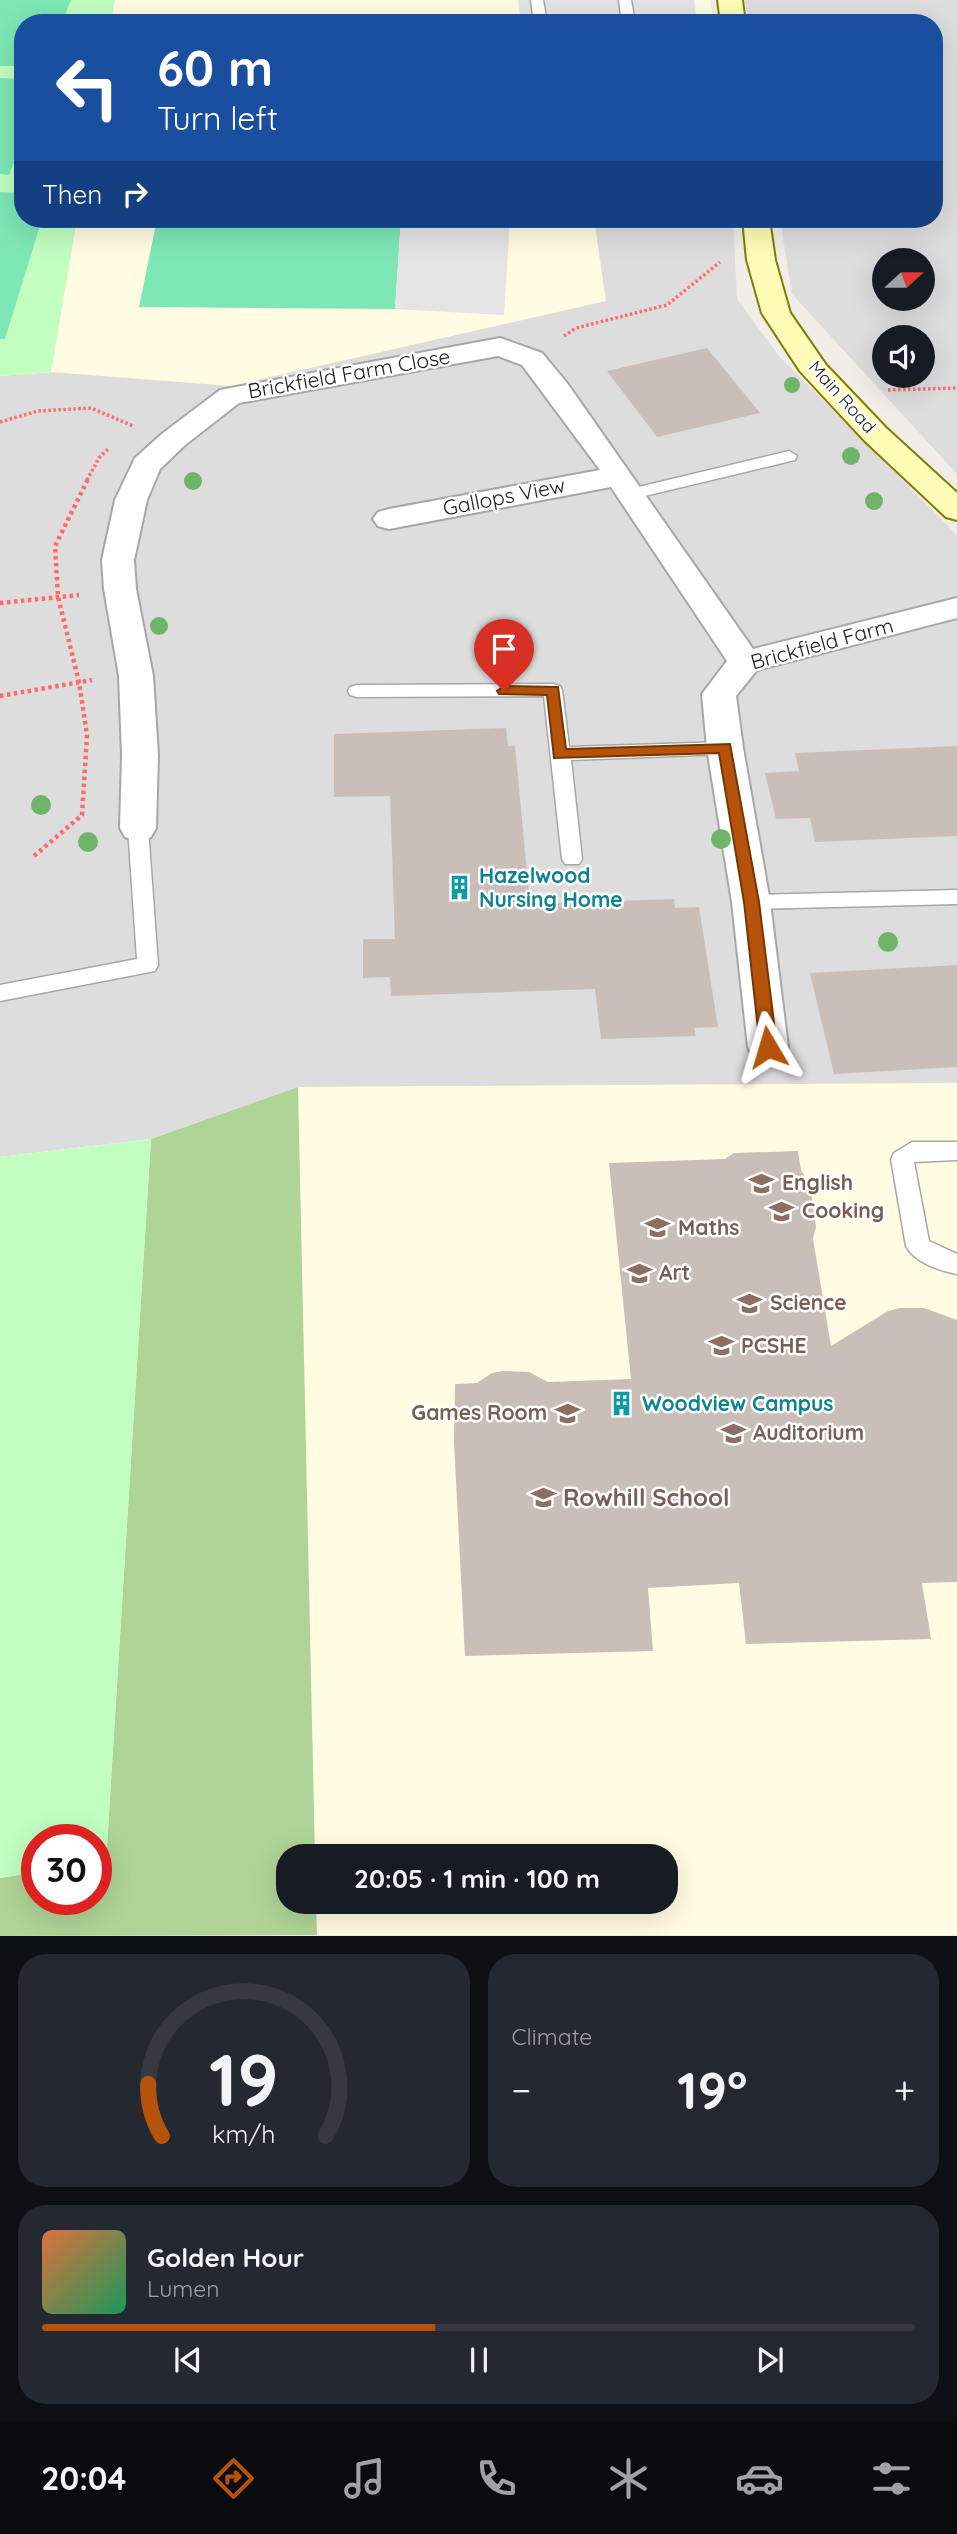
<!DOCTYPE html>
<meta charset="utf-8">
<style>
:root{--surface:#171b24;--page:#242831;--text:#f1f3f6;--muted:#9ea1a6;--line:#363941;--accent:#b45309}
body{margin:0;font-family:Quicksand,sans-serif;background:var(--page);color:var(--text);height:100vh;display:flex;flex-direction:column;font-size:26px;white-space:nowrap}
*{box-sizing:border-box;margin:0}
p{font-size:23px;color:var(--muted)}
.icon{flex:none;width:38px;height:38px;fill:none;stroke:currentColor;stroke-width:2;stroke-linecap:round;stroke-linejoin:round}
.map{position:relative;height:1936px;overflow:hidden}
.sheet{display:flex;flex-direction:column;gap:18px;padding:18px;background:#0d0f14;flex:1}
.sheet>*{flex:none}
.banner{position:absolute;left:14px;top:14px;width:929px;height:214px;border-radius:28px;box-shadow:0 7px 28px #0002;background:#1a4fa0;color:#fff;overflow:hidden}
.needle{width:46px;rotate:69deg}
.fabs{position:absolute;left:872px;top:248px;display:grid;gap:14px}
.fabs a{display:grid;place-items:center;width:63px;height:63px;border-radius:50%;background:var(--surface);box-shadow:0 7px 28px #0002;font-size:35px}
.speed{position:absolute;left:21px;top:1824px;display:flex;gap:14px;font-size:35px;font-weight:700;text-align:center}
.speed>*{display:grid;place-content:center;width:91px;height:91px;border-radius:50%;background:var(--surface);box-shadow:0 7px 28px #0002;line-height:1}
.speed .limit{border:10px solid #d22;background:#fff;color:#111}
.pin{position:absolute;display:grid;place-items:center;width:60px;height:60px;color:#fff;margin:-72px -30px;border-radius:50% 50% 50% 0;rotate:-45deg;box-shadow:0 0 7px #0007}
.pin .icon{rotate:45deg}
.me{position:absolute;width:77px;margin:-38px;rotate:353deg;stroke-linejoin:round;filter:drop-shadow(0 0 5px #0008)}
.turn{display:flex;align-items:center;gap:24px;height:147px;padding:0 28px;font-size:32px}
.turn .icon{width:91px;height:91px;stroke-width:2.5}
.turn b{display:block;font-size:49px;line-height:60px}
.then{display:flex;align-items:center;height:66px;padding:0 28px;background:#0003;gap:14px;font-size:26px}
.big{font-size:52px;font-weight:800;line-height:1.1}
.sheet .tile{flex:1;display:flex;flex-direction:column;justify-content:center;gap:10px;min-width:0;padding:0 24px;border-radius:28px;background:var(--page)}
.sheet .dial{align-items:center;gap:0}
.dial svg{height:182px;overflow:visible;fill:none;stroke:var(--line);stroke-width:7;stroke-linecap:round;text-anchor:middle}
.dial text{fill:var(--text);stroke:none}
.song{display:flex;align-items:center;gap:21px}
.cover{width:84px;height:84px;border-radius:10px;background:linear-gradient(135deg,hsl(20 70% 55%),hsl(150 70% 35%))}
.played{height:7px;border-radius:4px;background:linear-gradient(90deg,var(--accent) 45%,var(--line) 45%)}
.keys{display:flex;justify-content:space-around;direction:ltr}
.heat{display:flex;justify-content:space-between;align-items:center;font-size:38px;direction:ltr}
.sheet .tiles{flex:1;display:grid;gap:18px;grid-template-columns:1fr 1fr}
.tile:last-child{grid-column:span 2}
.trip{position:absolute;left:276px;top:1844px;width:402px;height:70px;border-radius:28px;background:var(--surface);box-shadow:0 7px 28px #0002;font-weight:800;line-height:70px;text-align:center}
.menu{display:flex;height:112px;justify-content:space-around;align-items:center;background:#090b0e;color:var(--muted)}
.menu .icon{width:49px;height:49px}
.menu .on{color:var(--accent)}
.menu b{font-size:32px;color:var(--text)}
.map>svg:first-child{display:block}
.residential{fill:#dedddd;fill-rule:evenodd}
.education{fill:#fffce2;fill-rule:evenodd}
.forest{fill:#afd497}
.park{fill:#c1fec0}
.pitch{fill:#7de7b5}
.parking{fill:#e4e4e4}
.building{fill:#cabeb9}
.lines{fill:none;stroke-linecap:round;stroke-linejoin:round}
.service-casing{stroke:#a7a7a7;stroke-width:3}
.minor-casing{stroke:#a7a7a7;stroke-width:4}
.secondary-casing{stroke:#7c7f00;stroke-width:4}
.path-far1{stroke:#ff6b6a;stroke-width:3.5;stroke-dasharray:2.5 2.5;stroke-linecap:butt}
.path{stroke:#ff6b6a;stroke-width:4.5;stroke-dasharray:3.5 3.5;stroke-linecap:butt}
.service{fill:#fff;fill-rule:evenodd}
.minor{fill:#fff;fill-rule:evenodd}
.secondary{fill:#fffcb7;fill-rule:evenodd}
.tree{fill:#6fb469}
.route{fill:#b45309;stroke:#753606;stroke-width:2}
.labels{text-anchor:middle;stroke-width:5;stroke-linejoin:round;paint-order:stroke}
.far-street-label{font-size:18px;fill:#202020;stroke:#fff}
.street-label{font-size:21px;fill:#202020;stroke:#fff}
.culture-label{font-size:21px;font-weight:bold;fill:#0d838f;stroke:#fff;text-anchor:start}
.education-label{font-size:21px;font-weight:bold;fill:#785e54;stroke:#fff;text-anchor:start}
.near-education-label{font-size:24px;font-weight:bold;fill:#785e54;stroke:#fff;text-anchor:start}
</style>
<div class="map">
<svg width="957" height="1936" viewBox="0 0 957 1936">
<rect width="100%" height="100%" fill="#f2ede6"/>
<g class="residential">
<path d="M745,0H957V474L792,294L780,219H934V23H749ZM884,261H922V299H884ZM884,338H922V376H884Z"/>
<path d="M594,219H733L737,299L779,356L957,535V1083L299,1087L151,1139L0,1157V376L51,372L605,301Z"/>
</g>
<g class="education">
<path d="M0,0H710L714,23H23V219H594L606,301L231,386L51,372L0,376Z"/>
<path d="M957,1083V1935H107L105,1861L96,1863V1839H37V1872L0,1878V1157L151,1139L298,1087ZM289,1857H667V1902H289Z"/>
</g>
<path class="forest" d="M298,1087L315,1857H289V1902H316L317,1935L0,1936V1878L37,1872V1899H96V1863L106,1861L151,1139Z"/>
<g class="park">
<path d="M0,0H115L111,23H23V219H77L51,372L0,376Z"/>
<path d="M151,1139L106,1861L96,1863V1839H37V1872L0,1878V1157Z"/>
</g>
<g class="pitch">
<path d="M0,0H71L62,23H23V66H0Z"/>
<path d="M0,78L23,79V139L9,175L0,174Z"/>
<path d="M0,192L23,193V219H42L5,339H0Z"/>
<path d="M157,219H401L395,309L139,307Z"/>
</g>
<g class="parking">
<path d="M518,0H694L697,23H521Z"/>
<path d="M401,219H510L504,315L395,309Z"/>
</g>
<g class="building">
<path d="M707,348L760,413L657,437L607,371Z"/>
<path d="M506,728L508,746H515L530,904L674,899L675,908L699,907L718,1027L694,1028L696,1036L601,1039L595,989L391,996L390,977L363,978V939H395L390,796L334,797V734Z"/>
<path d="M957,746V836L815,842L810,818L776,819L765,773L799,771L795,753Z"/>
<path d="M957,965V1067L834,1074L810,973Z"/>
<path d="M798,1151L801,1170L810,1185L816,1227L813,1239L831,1346L888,1311L900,1308H924L957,1320V1582L922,1583L931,1639L746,1644L739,1583L648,1588L653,1651L465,1656L454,1442L455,1384L477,1383L492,1373L502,1371L529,1372L548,1382L631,1379L609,1163L725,1159L734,1153Z"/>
</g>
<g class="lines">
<defs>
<g id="service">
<path d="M531,0H543L547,23H534Z"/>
<path d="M619,0H631L635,23H622Z"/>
<path d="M789,451L797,456L795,460L632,499L623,494L626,490Z"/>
<path d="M553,684L560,686L562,690L569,747L725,742L732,743L735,748L732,753L725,754L571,760L582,859L579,864H565L562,859L544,696L357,697L350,695L348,691L350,687L357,685Z"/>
<path d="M138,821L145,823L148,828L158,965L155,971L0,1001V985L137,959L128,828L131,823Z"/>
<path d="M957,890V904L751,909L744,907L741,902L744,897L751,895Z"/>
<path d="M912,1142H957V1160L914,1162L929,1241L957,1254V1274C940,1271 914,1262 906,1246L891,1159L894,1153Z"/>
</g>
<path id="minor" d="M500,338L542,353L567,383L753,649L957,598V618L757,670L736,696L743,748L770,902L788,1047L782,1058L768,1062L754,1058L748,1047L732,902L707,748L702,694L727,661L611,487L389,529L378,526L373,519L378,512L389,509L600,470L522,365L498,356L239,403L185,445L160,469L147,500L134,560L136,589L153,676L158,755L156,828L151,837L138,841L125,837L120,828L122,755L119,676L104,589L102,560L115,500L135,458L163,433L220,390Z"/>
<g id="secondary">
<path d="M718,0H742L745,23H721Z"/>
<path d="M743,219H769L775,260L790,313L826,365L886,428L957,493V520L946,517L864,440L800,371L762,313L747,260Z"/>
</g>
</defs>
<use href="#service" class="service-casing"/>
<use href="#minor" class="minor-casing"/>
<use href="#secondary" class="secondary-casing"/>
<g class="path-far1">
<path d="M564,336L576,328L667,305L720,262"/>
<path d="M888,390L957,388"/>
<path d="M0,422L38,411L91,408L133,426"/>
<path d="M87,480L99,458L108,449"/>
</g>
<g class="path">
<path d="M0,603L79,595"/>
<path d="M0,696L92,680"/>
<path d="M34,856L82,815L87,735L79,682L58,597L55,546L88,479"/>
</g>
<use href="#service" class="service"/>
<use href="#minor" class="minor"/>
<use href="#secondary" class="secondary"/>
</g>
<g class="tree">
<circle cx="792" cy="385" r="8"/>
<circle cx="851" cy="456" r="9"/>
<circle cx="193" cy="481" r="9"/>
<circle cx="874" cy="501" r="9"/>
<circle cx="159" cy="626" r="9"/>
<circle cx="41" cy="805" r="10"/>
<circle cx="721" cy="839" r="10"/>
<circle cx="88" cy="842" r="10"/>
<circle cx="888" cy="942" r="10"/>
</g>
<path class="route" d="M504,686L558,687L566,749L730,744L759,902L777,1047L774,1051L768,1053L760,1047L744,902L719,753L554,758L547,695L499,694L497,691Z"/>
<defs>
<symbol id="building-bare" viewBox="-9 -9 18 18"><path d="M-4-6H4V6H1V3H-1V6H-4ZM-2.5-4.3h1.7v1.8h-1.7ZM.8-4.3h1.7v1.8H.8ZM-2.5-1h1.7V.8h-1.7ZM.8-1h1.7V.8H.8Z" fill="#0f9aa8" stroke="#fff" stroke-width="2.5" paint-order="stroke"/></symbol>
<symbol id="school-bare" viewBox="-9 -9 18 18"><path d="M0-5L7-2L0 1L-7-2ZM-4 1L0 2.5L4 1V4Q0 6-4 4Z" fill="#8d6e63" stroke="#fff" stroke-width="2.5" paint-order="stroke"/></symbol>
</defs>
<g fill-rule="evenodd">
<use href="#building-bare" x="442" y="870" width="35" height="35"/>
<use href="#school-bare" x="744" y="1166" width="35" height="35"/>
<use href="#school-bare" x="764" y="1194" width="35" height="35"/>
<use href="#school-bare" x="640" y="1210" width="35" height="35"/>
<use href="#school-bare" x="622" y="1256" width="35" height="35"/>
<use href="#school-bare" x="732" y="1286" width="35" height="35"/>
<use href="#school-bare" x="704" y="1328" width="35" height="35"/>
<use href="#building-bare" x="604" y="1386" width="35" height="35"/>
<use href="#school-bare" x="550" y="1396" width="35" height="35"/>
<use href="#school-bare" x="716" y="1416" width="35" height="35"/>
<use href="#school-bare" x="526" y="1480" width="35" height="35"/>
</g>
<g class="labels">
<g class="far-street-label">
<text transform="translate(842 397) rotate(48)" y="6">Main Road</text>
</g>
<g class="street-label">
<text transform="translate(349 374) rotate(-10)" y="7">Brickfield Farm Close</text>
<text transform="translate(504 497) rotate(-11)" y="7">Gallops View</text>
<text transform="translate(822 644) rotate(-15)" y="7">Brickfield Farm</text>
</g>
<g class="culture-label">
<text x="479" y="883">Hazelwood<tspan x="479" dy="24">Nursing Home</tspan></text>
<text x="642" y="1411">Woodview Campus</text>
</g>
<g class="education-label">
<text x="782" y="1190">English</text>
<text x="802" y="1218">Cooking</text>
<text x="678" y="1235">Maths</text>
<text x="659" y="1280">Art</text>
<text x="770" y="1310">Science</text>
<text x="741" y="1353">PCSHE</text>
<text x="547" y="1420" text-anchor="end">Games Room</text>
<text x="753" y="1440">Auditorium</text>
</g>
<g class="near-education-label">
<text x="563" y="1506">Rowhill School</text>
</g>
</g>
</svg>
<div class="fabs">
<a><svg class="needle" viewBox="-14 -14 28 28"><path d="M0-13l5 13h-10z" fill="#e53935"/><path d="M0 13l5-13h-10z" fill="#9ea1a6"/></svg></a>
<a><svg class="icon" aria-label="sound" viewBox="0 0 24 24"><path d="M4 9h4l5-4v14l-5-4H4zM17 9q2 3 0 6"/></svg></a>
</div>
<div class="speed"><div class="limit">30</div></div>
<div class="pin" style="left:504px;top:691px;background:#d93025"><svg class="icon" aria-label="arrive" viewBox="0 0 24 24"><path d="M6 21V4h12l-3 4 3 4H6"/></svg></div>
<svg class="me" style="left:768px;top:1047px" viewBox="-20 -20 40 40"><path d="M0-17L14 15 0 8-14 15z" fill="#b45309" stroke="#fff" stroke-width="4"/></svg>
<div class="trip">20:05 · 1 min · 100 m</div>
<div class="banner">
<div class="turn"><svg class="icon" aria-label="left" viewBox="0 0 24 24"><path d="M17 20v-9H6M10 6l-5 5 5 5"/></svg><div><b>60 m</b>Turn left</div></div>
<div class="then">Then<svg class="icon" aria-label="right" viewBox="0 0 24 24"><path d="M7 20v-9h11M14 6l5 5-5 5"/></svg></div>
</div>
</div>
<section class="sheet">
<div class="tiles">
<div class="tile dial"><svg viewBox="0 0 100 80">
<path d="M14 69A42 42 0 1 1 86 69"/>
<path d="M14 69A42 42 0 0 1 8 46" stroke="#b45309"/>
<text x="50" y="56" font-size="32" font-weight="700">19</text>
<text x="50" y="72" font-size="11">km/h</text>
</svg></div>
<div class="tile"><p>Climate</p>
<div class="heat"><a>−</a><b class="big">19°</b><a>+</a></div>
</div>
<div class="tile">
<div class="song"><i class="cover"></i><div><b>Golden Hour</b><p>Lumen</p></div></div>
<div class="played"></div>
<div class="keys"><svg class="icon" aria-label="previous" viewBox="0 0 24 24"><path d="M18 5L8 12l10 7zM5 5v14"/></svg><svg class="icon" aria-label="pause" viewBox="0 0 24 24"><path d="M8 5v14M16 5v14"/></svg><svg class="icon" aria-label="next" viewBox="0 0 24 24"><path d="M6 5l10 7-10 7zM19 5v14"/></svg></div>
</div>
</div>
</section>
<nav class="menu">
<b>20:04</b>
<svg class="icon on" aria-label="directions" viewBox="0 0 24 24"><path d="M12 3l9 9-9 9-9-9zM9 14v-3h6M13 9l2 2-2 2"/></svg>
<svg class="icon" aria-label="music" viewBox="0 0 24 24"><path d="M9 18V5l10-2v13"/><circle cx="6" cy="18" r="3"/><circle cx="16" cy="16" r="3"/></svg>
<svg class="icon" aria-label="phone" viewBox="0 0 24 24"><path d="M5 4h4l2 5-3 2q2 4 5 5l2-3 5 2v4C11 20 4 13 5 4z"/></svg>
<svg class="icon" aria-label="climate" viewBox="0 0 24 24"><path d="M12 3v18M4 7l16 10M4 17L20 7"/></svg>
<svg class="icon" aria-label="car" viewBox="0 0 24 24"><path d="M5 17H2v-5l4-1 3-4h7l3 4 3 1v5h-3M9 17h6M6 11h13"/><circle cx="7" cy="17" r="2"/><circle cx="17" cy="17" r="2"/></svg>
<svg class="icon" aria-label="filters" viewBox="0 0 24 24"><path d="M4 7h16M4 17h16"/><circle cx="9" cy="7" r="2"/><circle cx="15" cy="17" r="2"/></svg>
</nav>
